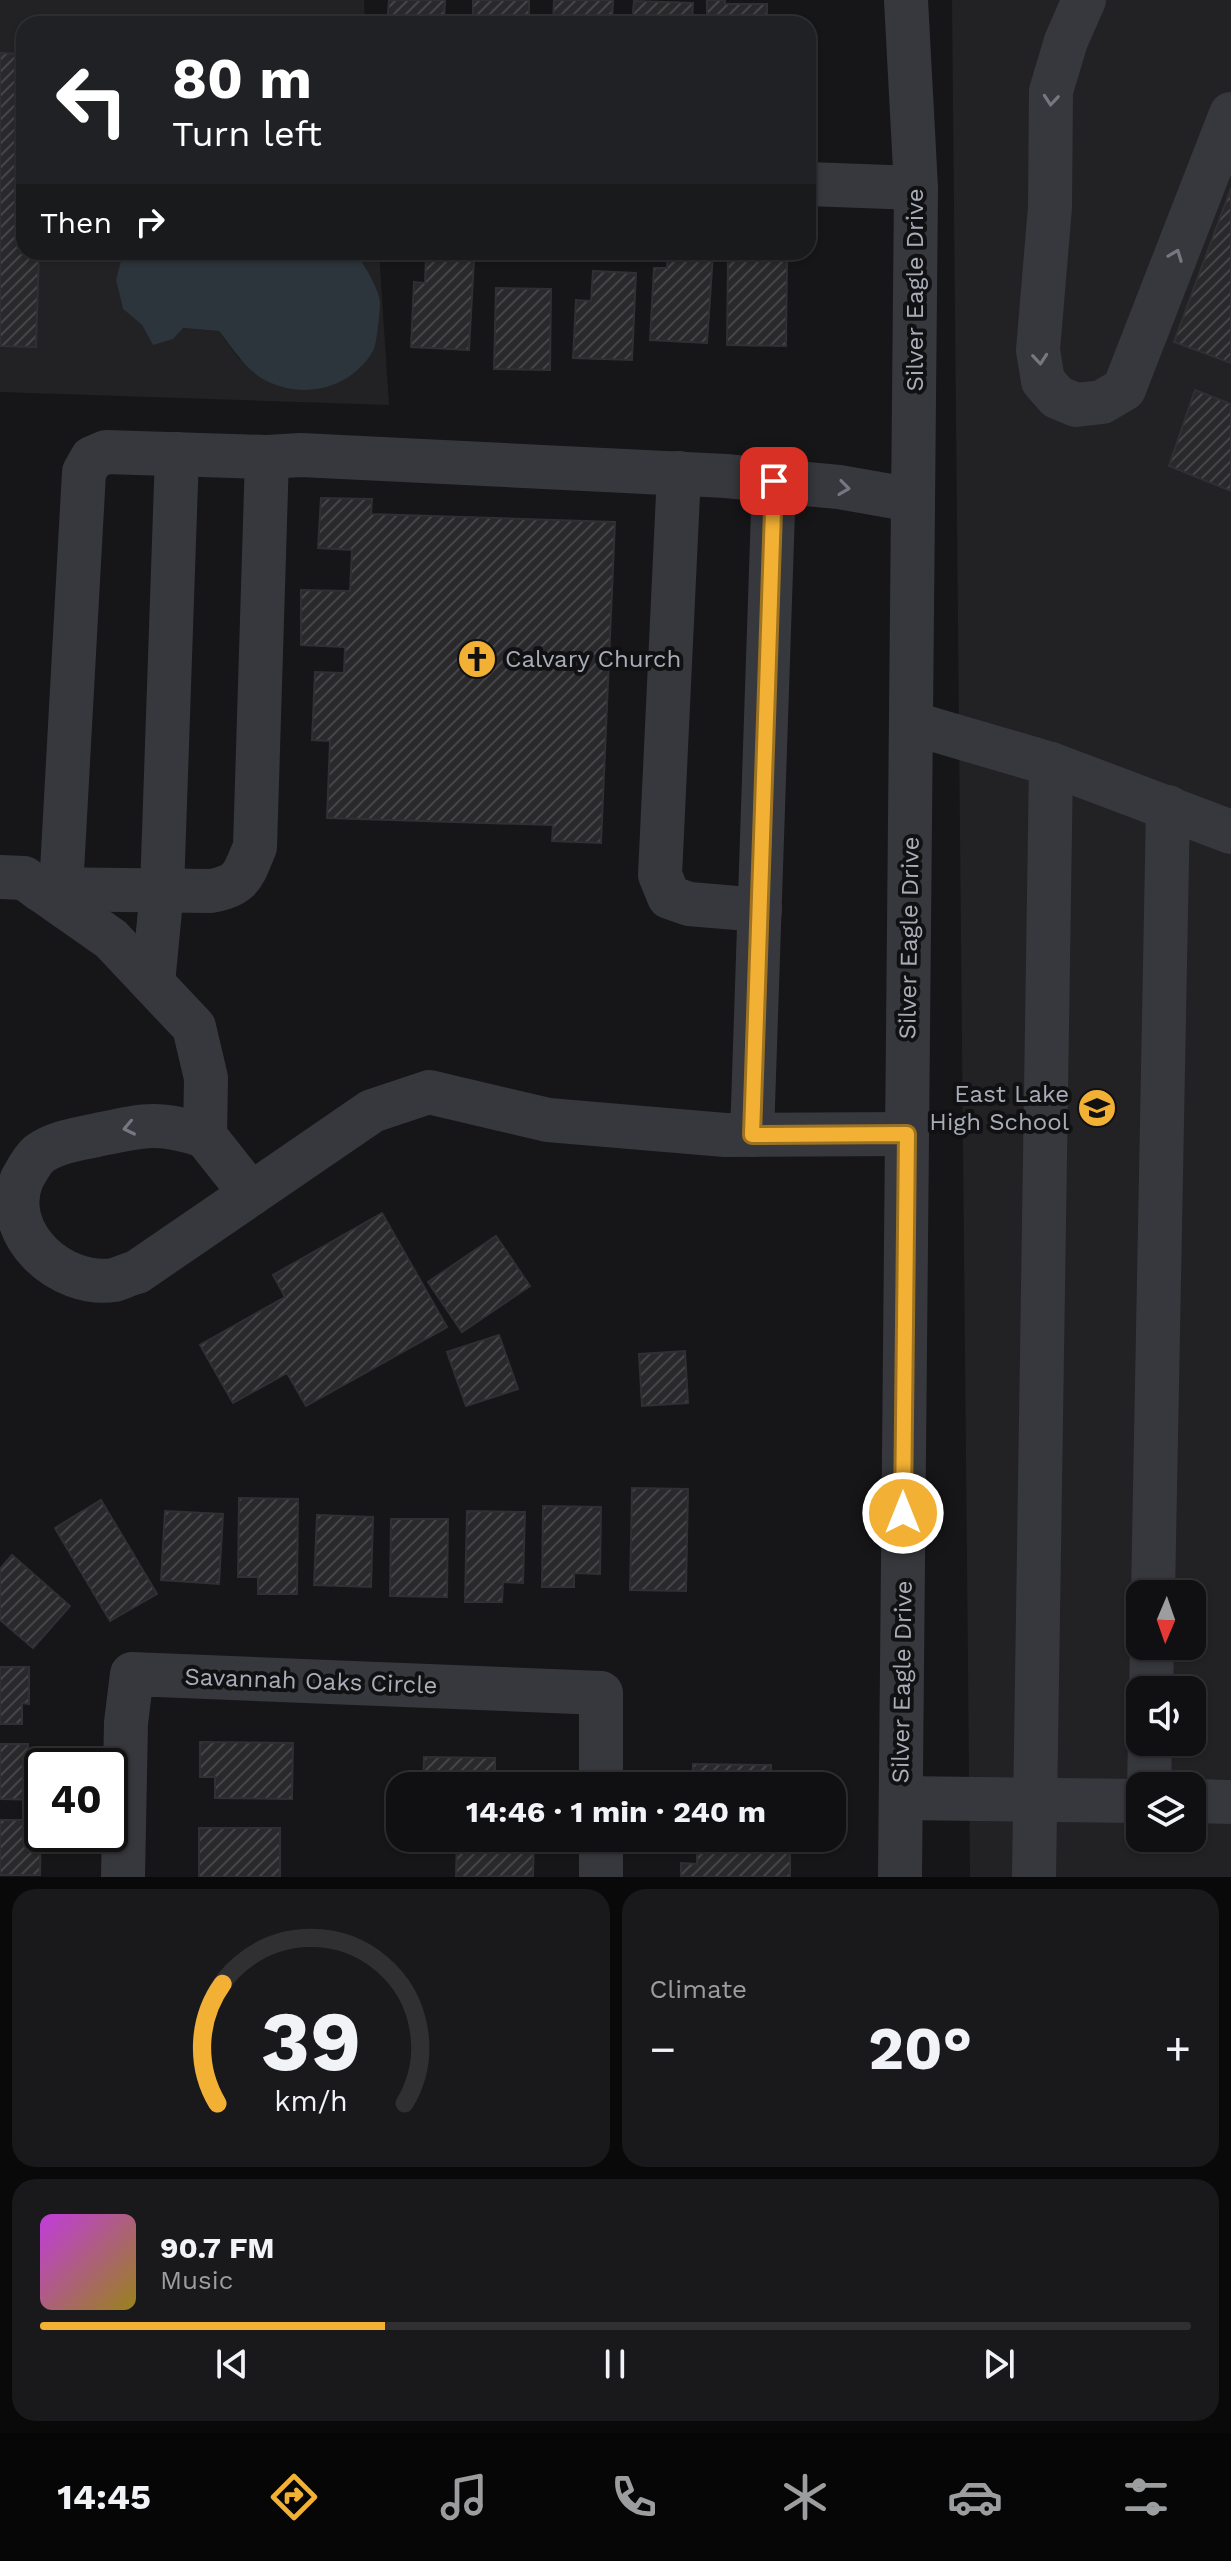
<!DOCTYPE html>
<meta charset="utf-8">
<style>
:root{--surface:#101012;--page:#19191b;--text:#f1f3f6;--muted:#9c9d9f;--line:#303032;--accent:#f2b134}
body{margin:0;font-family:"Work Sans",sans-serif;background:var(--page);color:var(--text);height:100vh;display:flex;flex-direction:column;font-size:30px;white-space:nowrap}
*{box-sizing:border-box;margin:0}
p{font-size:26px;color:var(--muted)}
.icon{flex:none;width:44px;height:44px;fill:none;stroke:currentColor;stroke-width:2;stroke-linecap:round;stroke-linejoin:round}
.map{position:relative;height:1877px;overflow:hidden}
.side{display:flex;flex-direction:column;gap:12px;padding:12px;background:#09090a;flex:1}
.side>*{flex:none}
.banner{position:absolute;left:16px;top:16px;width:800px;height:244px;border-radius:24px;box-shadow:0 2px 6px #0004,0 0 0 2px var(--line);background:#202124;color:#fff;overflow:hidden}
.needle{width:52px;rotate:182deg}
.controls{position:absolute;left:1126px;top:1580px;display:grid;gap:16px}
.controls a{display:grid;place-items:center;width:80px;height:80px;border-radius:16px;background:var(--surface);box-shadow:0 2px 6px #0004,0 0 0 2px var(--line);font-size:40px}
.speed{position:absolute;left:24px;top:1748px;display:flex;gap:16px;font-size:40px;font-weight:700;text-align:center}
.speed>*{display:grid;place-content:center;width:104px;height:104px;border-radius:50%;background:var(--surface);box-shadow:0 2px 6px #0004,0 0 0 2px var(--line);line-height:1}
.speed .limit{border:4px solid #111;border-radius:12px;background:#fff;color:#111}
.pin{position:absolute;display:grid;place-items:center;width:68px;height:68px;color:#fff;margin:-34px;border-radius:16px;box-shadow:0 4px 12px #0006}
.me{position:absolute;width:88px;margin:-44px;rotate:0deg;stroke-linejoin:round;filter:drop-shadow(0 0 6px #0008)}
.turn{display:flex;align-items:center;gap:28px;height:168px;padding:0 24px;font-size:36px}
.turn .icon{width:104px;height:104px;stroke-width:2.5}
.turn b{display:block;font-size:56px;line-height:68px}
.then{display:flex;align-items:center;height:76px;padding:0 24px;background:#0003;gap:16px;font-size:30px}
.big{font-size:60px;font-weight:700;line-height:1.1}
.side .card{flex:1;display:flex;flex-direction:column;justify-content:center;gap:12px;min-width:0;padding:0 28px;border-radius:24px;background:var(--page)}
.side .dial{align-items:center;gap:0}
.dial svg{height:208px;overflow:visible;fill:none;stroke:var(--line);stroke-width:7;stroke-linecap:round;text-anchor:middle}
.dial text{fill:var(--text);stroke:none}
.song{display:flex;align-items:center;gap:24px}
.cover{width:96px;height:96px;border-radius:12px;background:linear-gradient(135deg,hsl(290 70% 55%),hsl(50 70% 35%))}
.played{height:8px;border-radius:4px;background:linear-gradient(90deg,var(--accent) 30%,var(--line) 30%)}
.keys{display:flex;justify-content:space-around;direction:ltr}
.heat{display:flex;justify-content:space-between;align-items:center;font-size:44px;direction:ltr}
.side .tiles{flex:1;display:grid;gap:12px;grid-template-columns:1fr 1fr}
.card:last-child{grid-column:span 2}
.trip{position:absolute;left:386px;top:1772px;width:460px;height:80px;border-radius:24px;background:var(--surface);box-shadow:0 2px 6px #0004,0 0 0 2px var(--line);font-weight:700;line-height:80px;text-align:center}
.tab-bar{display:flex;height:128px;justify-content:space-around;align-items:center;background:#060607;color:var(--muted)}
.tab-bar .icon{width:56px;height:56px}
.tab-bar .current{color:var(--accent)}
.tab-bar b{font-size:36px;color:var(--text)}
.map>svg:first-child{display:block}
.built{fill:#222225;fill-rule:evenodd}
.water{fill:#2c353c}
.building{fill:url(#building-hatch);stroke:#303034;stroke-width:2}
.lines{fill:none;stroke-linecap:round;stroke-linejoin:round}
.minor{stroke:#37383d;stroke-width:44}
.oneway{stroke:#757881}
.route-casing{stroke:#9d7322;stroke-width:20}
.route{stroke:#f2b134;stroke-width:14}
.labels{text-anchor:middle;stroke-width:8;stroke-linejoin:round;paint-order:stroke}
.street-label{font-size:24px;fill:#a8adb8;stroke:#111113}
.poi-label{font-size:24px;fill:#a8adb8;stroke:#111113;text-anchor:start}
</style>
<div class="map">
<svg width="1231" height="1877" viewBox="0 0 1231 1877">
<defs>
<pattern id="building-hatch" width="6" height="6" patternUnits="userSpaceOnUse" patternTransform="scale(2)"><rect width="6" height="6" fill="#29292c"/><path d="M-1 1l2-2M0 6l6-6M5 7l2-2" fill="none" stroke="#454548"/></pattern>
</defs>
<rect width="100%" height="100%" fill="#161618"/>
<g class="built">
<path d="M0,0H364L365,24H24V252H123L116,280L123,309L142,325L153,345L183,328L219,331L240,360L365,267L356,252H379L389,405L0,392Z"/>
<path d="M952,0H1231V1877H970ZM1140,1594H1192V1646H1140ZM1140,1690H1192V1742H1140ZM1140,1786H1192V1838H1140Z"/>
</g>
<path class="water" d="M123,252H356C364,266 378,286 380,302C380,311 377,344 373,351C352,387 308,399 271,383C247,373 234,350 219,331L183,328L173,339L153,345L142,325L123,309L116,280Z"/>
<g class="building">
<path d="M389,0H445L444,24H387Z"/>
<rect x="473" y="0" width="56" height="24"/>
<path d="M554,0H613L612,24H553Z"/>
<path d="M707,0H725V4H767V24H707Z"/>
<path d="M634,1L693,3L692,24H632Z"/>
<path d="M0,53L24,54V252H39L36,347L0,346Z"/>
<path d="M1231,188V363L1174,342Z"/>
<path d="M668,252L713,254L707,343L650,340L654,268H667Z"/>
<path d="M426,257L474,260L469,350L411,347L414,282L425,283Z"/>
<path d="M728,259L787,260L786,346L727,345Z"/>
<path d="M593,271L636,273L632,360L573,358L576,300L591,301Z"/>
<path d="M496,288L551,289L550,370L494,369Z"/>
<path d="M1195,390L1231,404V491L1169,466Z"/>
<path d="M321,498L372,499L371,514L615,522L601,843L552,841L553,825L327,818L330,741L312,740L315,672L344,673L345,647L301,645V590L350,591L352,550L318,548Z"/>
<path d="M382,1213L447,1327L306,1406L287,1373L233,1403L200,1345L285,1297L273,1275Z"/>
<path d="M496,1236L530,1286L462,1332L428,1282Z"/>
<path d="M499,1335L518,1389L466,1406L447,1352Z"/>
<path d="M685,1351L688,1403L642,1406L639,1354Z"/>
<path d="M632,1488L688,1489L686,1591L630,1590Z"/>
<path d="M239,1498L298,1499L297,1594H258V1577H238Z"/>
<path d="M101,1500L157,1594L110,1621L55,1528Z"/>
<path d="M543,1506L601,1507L600,1574L574,1573V1587H542Z"/>
<path d="M165,1511L223,1514L219,1584L161,1580Z"/>
<path d="M467,1511L525,1512L523,1583L503,1582L502,1602H465Z"/>
<path d="M317,1515L373,1517L371,1587L314,1585Z"/>
<path d="M391,1519H448L447,1597L390,1596Z"/>
<path d="M12,1555L70,1606L33,1648L0,1620V1569Z"/>
<path d="M0,1667H29V1704L22,1703V1724H0Z"/>
<path d="M200,1742L293,1743L292,1799L215,1798V1777H200Z"/>
<path d="M0,1744H28V1763H49V1766H42V1800L0,1799Z"/>
<path d="M424,1757L495,1758V1786H423Z"/>
<path d="M693,1764L771,1765V1786H692Z"/>
<path d="M0,1820H41L40,1875H0Z"/>
<rect x="199" y="1828" width="81" height="49"/>
<path d="M457,1838H534L533,1876L456,1877Z"/>
<path d="M697,1843L790,1844V1877H681V1863L697,1864Z"/>
</g>
<g class="lines">
<g class="minor">
<path d="M1084,0L1066,41L1051,91L1050,207L1038,350L1043,381L1057,397L1076,405L1102,402L1124,389L1231,114"/>
<path d="M808,184L916,188"/>
<path d="M679,473L660,875L669,897L689,904L760,910"/>
<path d="M774,481L839,487L913,500"/>
<path d="M911,723L1051,764L1231,832"/>
<path d="M0,877L24,878L111,939L194,1027L206,1078L205,1136L251,1194"/>
<path d="M39,889L211,891C243,885 243,875 255,847L267,457L301,455L726,476L774,481L752,1135"/>
<path d="M61,889L84,472L92,458L106,452L267,457"/>
<path d="M153,983L162,890L177,454"/>
<path d="M205,1136C158,1121 145,1125 97,1135C79,1139 55,1142 39,1154C32,1160 27,1170 22,1179C0,1234 61,1288 114,1280C121,1278 129,1274 137,1272L372,1111L429,1092L548,1120L725,1135L907,1134"/>
<path d="M1153,1594L1168,807"/>
<path d="M1151,1690L1152,1646"/>
<path d="M1149,1786L1150,1742"/>
<path d="M901,1798L1140,1801"/>
<path d="M1192,1801L1231,1802"/>
<path d="M601,1838V1877"/>
<path d="M123,1877L126,1723L132,1674L601,1693V1786"/>
<path d="M900,1877L916,188L906,0"/>
<path d="M1034,1877L1051,764"/>
</g>
</g>
<defs><path id="oneway-chevron" d="M-2-3.5L2.5 0L-2 3.5" fill="none" stroke-width="1.6" stroke-linecap="round" stroke-linejoin="round" transform="scale(2)"/></defs>
<g class="oneway">
<use href="#oneway-chevron" transform="translate(1051 100) rotate(95)"/>
<use href="#oneway-chevron" transform="translate(1176 255) rotate(-69)"/>
<use href="#oneway-chevron" transform="translate(1040 359) rotate(85)"/>
<use href="#oneway-chevron" transform="translate(844 488) rotate(8)"/>
<use href="#oneway-chevron" transform="translate(129 1128) rotate(168)"/>
</g>
<g class="lines">
<defs>
<path id="route" d="M774,481L752,1135L907,1134L903,1513"/>
</defs>
<use href="#route" class="route-casing"/>
<use href="#route" class="route"/>
</g>
<defs>
<symbol id="church-disc" viewBox="-11 -11 22 22"><circle r="9.5" fill="#f2b134" stroke="#111113"/><path d="M-1.2-6h2.4v3.5h3.3v2.4h-3.3V6h-2.4V-.1h-3.3v-2.4h3.3Z" fill="#111"/></symbol>
<symbol id="school-disc" viewBox="-11 -11 22 22"><circle r="9.5" fill="#f2b134" stroke="#111113"/><path d="M0-5L7-2L0 1L-7-2ZM-4 1L0 2.5L4 1V4Q0 6-4 4Z" fill="#111"/></symbol>
</defs>
<g fill-rule="evenodd">
<use href="#church-disc" x="455" y="637" width="44" height="44"/>
<use href="#school-disc" x="1075" y="1086" width="44" height="44"/>
</g>
<g class="labels">
<g class="street-label">
<text transform="translate(915 290) rotate(-90)" y="8">Silver Eagle Drive</text>
<text transform="translate(909 938) rotate(-89)" y="8">Silver Eagle Drive</text>
<text transform="translate(311 1681) rotate(2)" y="8">Savannah Oaks Circle</text>
<text transform="translate(902 1682) rotate(-89)" y="8">Silver Eagle Drive</text>
</g>
<g class="poi-label">
<text x="505" y="667">Calvary Church</text>
<text x="1069" y="1102" text-anchor="end">East Lake<tspan x="1069" dy="28">High School</tspan></text>
</g>
</g>
</svg>
<div class="controls">
<a><svg class="needle" viewBox="-14 -14 28 28"><path d="M0-13l5 13h-10z" fill="#e53935"/><path d="M0 13l5-13h-10z" fill="#9c9d9f"/></svg></a>
<a><svg class="icon" aria-label="sound" viewBox="0 0 24 24"><path d="M4 9h4l5-4v14l-5-4H4zM17 9q2 3 0 6"/></svg></a>
<a><svg class="icon" aria-label="layers" viewBox="0 0 24 24"><path d="M12 4l9 5-9 5-9-5zM3 14l9 5 9-5"/></svg></a>
</div>
<div class="speed"><div class="limit">40</div></div>
<div class="pin" style="left:774px;top:481px;background:#d93025"><svg class="icon" aria-label="arrive" viewBox="0 0 24 24"><path d="M6 21V4h12l-3 4 3 4H6"/></svg></div>
<svg class="me" style="left:903px;top:1513px" viewBox="-20 -20 40 40"><circle r="17" fill="#f2b134" stroke="#fff" stroke-width="3"/><path d="M0-11L8 9 0 5-8 9z" fill="#fff"/></svg>
<div class="trip">14:46 · 1 min · 240 m</div>
<div class="banner">
<div class="turn"><svg class="icon" aria-label="left" viewBox="0 0 24 24"><path d="M17 20v-9H6M10 6l-5 5 5 5"/></svg><div><b>80 m</b>Turn left</div></div>
<div class="then">Then<svg class="icon" aria-label="right" viewBox="0 0 24 24"><path d="M7 20v-9h11M14 6l5 5-5 5"/></svg></div>
</div>
</div>
<section class="side">
<div class="tiles">
<div class="card dial"><svg viewBox="0 0 100 80">
<path d="M14 69A42 42 0 1 1 86 69"/>
<path d="M14 69A42 42 0 0 1 16 23" stroke="#f2b134"/>
<text x="50" y="56" font-size="32" font-weight="700">39</text>
<text x="50" y="72" font-size="11">km/h</text>
</svg></div>
<div class="card"><p>Climate</p>
<div class="heat"><a>−</a><b class="big">20°</b><a>+</a></div>
</div>
<div class="card">
<div class="song"><i class="cover"></i><div><b>90.7 FM</b><p>Music</p></div></div>
<div class="played"></div>
<div class="keys"><svg class="icon" aria-label="previous" viewBox="0 0 24 24"><path d="M18 5L8 12l10 7zM5 5v14"/></svg><svg class="icon" aria-label="pause" viewBox="0 0 24 24"><path d="M8 5v14M16 5v14"/></svg><svg class="icon" aria-label="next" viewBox="0 0 24 24"><path d="M6 5l10 7-10 7zM19 5v14"/></svg></div>
</div>
</div>
</section>
<nav class="tab-bar">
<b>14:45</b>
<svg class="icon current" aria-label="directions" viewBox="0 0 24 24"><path d="M12 3l9 9-9 9-9-9zM9 14v-3h6M13 9l2 2-2 2"/></svg>
<svg class="icon" aria-label="music" viewBox="0 0 24 24"><path d="M9 18V5l10-2v13"/><circle cx="6" cy="18" r="3"/><circle cx="16" cy="16" r="3"/></svg>
<svg class="icon" aria-label="phone" viewBox="0 0 24 24"><path d="M5 4h4l2 5-3 2q2 4 5 5l2-3 5 2v4C11 20 4 13 5 4z"/></svg>
<svg class="icon" aria-label="climate" viewBox="0 0 24 24"><path d="M12 3v18M4 7l16 10M4 17L20 7"/></svg>
<svg class="icon" aria-label="car" viewBox="0 0 24 24"><path d="M5 17H2v-5l4-1 3-4h7l3 4 3 1v5h-3M9 17h6M6 11h13"/><circle cx="7" cy="17" r="2"/><circle cx="17" cy="17" r="2"/></svg>
<svg class="icon" aria-label="filters" viewBox="0 0 24 24"><path d="M4 7h16M4 17h16"/><circle cx="9" cy="7" r="2"/><circle cx="15" cy="17" r="2"/></svg>
</nav>
